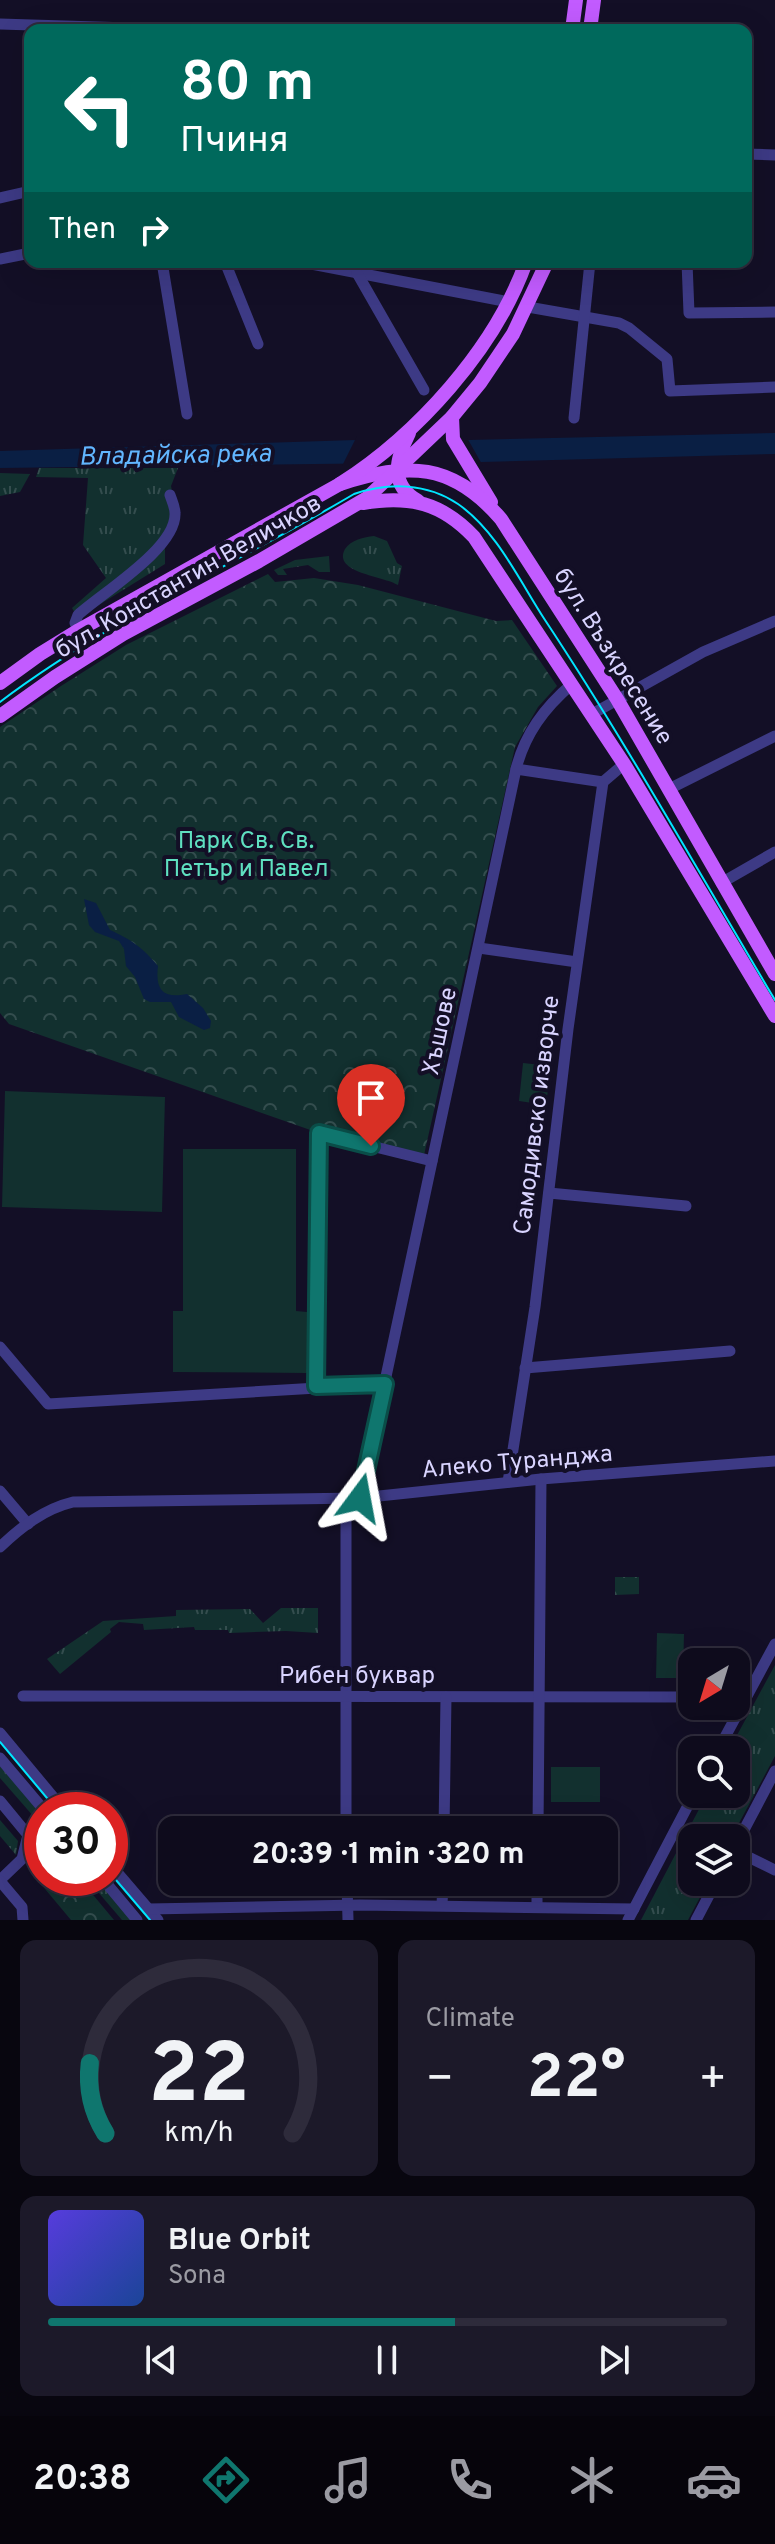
<!DOCTYPE html>
<meta charset="utf-8">
<style>
:root{--surface:#0e0b1c;--page:#1c1929;--text:#f1f3f6;--muted:#9b9ba3;--line:#2e2b3b;--accent:#0f766e}
body{margin:0;font-family:Overpass,sans-serif;background:var(--page);color:var(--text);height:100vh;display:flex;flex-direction:column;font-size:30px;white-space:nowrap}
*{box-sizing:border-box;margin:0}
p{font-size:26px;color:var(--muted)}
.icon{flex:none;width:44px;height:44px;fill:none;stroke:currentColor;stroke-width:2;stroke-linecap:round;stroke-linejoin:round}
.map{position:relative;height:1920px;overflow:hidden}
.sheet{display:flex;flex-direction:column;gap:20px;padding:20px;background:#08060f;flex:1}
.sheet>*{flex:none}
.banner{position:absolute;left:24px;top:24px;width:728px;height:244px;border-radius:16px;box-shadow:0 8px 32px #0002,0 0 0 2px var(--line);background:#00695c;color:#fff;overflow:hidden}
.needle{width:52px;rotate:218deg}
.buttons{position:absolute;left:678px;top:1648px;display:grid;gap:16px}
.buttons a{display:grid;place-items:center;width:72px;height:72px;border-radius:16px;background:var(--surface);box-shadow:0 8px 32px #0002,0 0 0 2px var(--line);font-size:40px}
.speed{position:absolute;left:24px;top:1792px;display:flex;gap:16px;font-size:40px;font-weight:700;text-align:center}
.speed>*{display:grid;place-content:center;width:104px;height:104px;border-radius:50%;background:var(--surface);box-shadow:0 8px 32px #0002,0 0 0 2px var(--line);line-height:1}
.speed .limit{border:12px solid #d22;background:#fff;color:#111}
.pin{position:absolute;display:grid;place-items:center;width:68px;height:68px;color:#fff;margin:-82px -34px;border-radius:50% 50% 50% 0;rotate:-45deg;box-shadow:0 0 8px #0007}
.pin .icon{rotate:45deg}
.me{position:absolute;width:88px;margin:-44px;rotate:13deg;stroke-linejoin:round;filter:drop-shadow(0 0 6px #0008)}
.turn{display:flex;align-items:center;gap:28px;height:168px;padding:0 24px;font-size:36px}
.turn .icon{width:104px;height:104px;stroke-width:2.5}
.turn b{display:block;font-size:56px;line-height:68px}
.then{display:flex;align-items:center;height:76px;padding:0 24px;background:#0003;gap:16px;font-size:30px}
.big{font-size:60px;font-weight:700;line-height:1.1}
.sheet .card{flex:1;display:flex;flex-direction:column;justify-content:center;gap:12px;min-width:0;padding:0 28px;border-radius:16px;background:var(--page)}
.sheet .dial{align-items:center;gap:0}
.dial svg{height:208px;overflow:visible;fill:none;stroke:var(--line);stroke-width:7;stroke-linecap:round;text-anchor:middle}
.dial text{fill:var(--text);stroke:none}
.song{display:flex;align-items:center;gap:24px}
.cover{width:96px;height:96px;border-radius:12px;background:linear-gradient(135deg,hsl(250 70% 55%),hsl(220 70% 35%))}
.played{height:8px;border-radius:4px;background:linear-gradient(90deg,var(--accent) 60%,var(--line) 60%)}
.keys{display:flex;justify-content:space-around;direction:ltr}
.heat{display:flex;justify-content:space-between;align-items:center;font-size:44px;direction:ltr}
.sheet .tiles{flex:1;display:grid;gap:20px;grid-template-columns:1fr 1fr}
.card:last-child{grid-column:span 2}
.trip{position:absolute;left:158px;top:1816px;width:460px;height:80px;border-radius:16px;background:var(--surface);box-shadow:0 8px 32px #0002,0 0 0 2px var(--line);font-weight:700;line-height:80px;text-align:center}
.tab-bar{display:flex;height:128px;justify-content:space-around;align-items:center;background:#06040b;color:var(--muted)}
.tab-bar .icon{width:56px;height:56px}
.tab-bar .active{color:var(--accent)}
.tab-bar b{font-size:36px;color:var(--text)}
.map>svg:first-child{display:block}
.grass{fill:url(#grass-tufts)}
.park{fill:url(#park-crowns)}
.pitch{fill:#12302f}
.water{fill:#0a1f44}
.pier{fill:#130f26}
.lines{fill:none;stroke-linecap:round;stroke-linejoin:round}
.minor{stroke:#3d3a85;stroke-width:11}
.major{stroke:#c25bff;stroke-width:14}
.tram{stroke:#00e5ff;stroke-width:2}
.route-casing{stroke:#0a4d48;stroke-width:20}
.route{stroke:#0f766e;stroke-width:14}
.labels{text-anchor:middle;stroke-width:8;stroke-linejoin:round;paint-order:stroke}
.street-label{font-size:24px;fill:#d9d4ff;stroke:#130f26}
.park-label{font-size:24px;fill:#5fe0c0;stroke:#130f26}
.water-label{font-size:26px;font-style:italic;fill:#62b6ff;stroke:#130f26}
</style>
<div class="map">
<svg width="775" height="1920" viewBox="0 0 775 1920">
<defs>
<pattern id="grass-tufts" width="24" height="20" patternUnits="userSpaceOnUse" patternTransform="scale(2)"><rect width="24" height="20" fill="#12302f"/><path d="M3 7l-1-3M5 7V3M7 7l1-3M15 17l-1-3M17 17v-4M19 17l1-3" fill="none" stroke="#344d4e"/></pattern>
<pattern id="park-crowns" width="20" height="18" patternUnits="userSpaceOnUse" patternTransform="scale(2)"><rect width="20" height="18" fill="#12302f"/><path d="M2 6a3 3 0 1 1 6 0M12 15a3 3 0 1 1 6 0" fill="none" stroke="#344d4e"/></pattern>
</defs>
<rect width="100%" height="100%" fill="#130f26"/>
<g class="grass">
<path d="M39,468H178L171,486L178,521L165,543V564L78,618L72,608L106,578L83,545L88,478L36,477Z"/>
<path d="M0,473L30,474L20,492L0,496Z"/>
<path d="M374,536L387,541L397,563L402,566L398,585C384,576 332,573 345,549C351,540 364,537 374,536Z"/>
<path d="M329,556L330,572H319L308,565L283,569L287,575H278L274,570L295,560Z"/>
<path d="M281,1608H318V1633L286,1631L229,1633L228,1630H195L194,1627L144,1630L143,1624L119,1622L110,1629L111,1632L60,1674L47,1659L103,1621L176,1616V1610L250,1609L263,1623Z"/>
<path d="M775,1665V1756L731,1838H692V1882H708L688,1920H641L707,1794H736V1750H729Z"/>
<path d="M0,1766L37,1809L34,1817L0,1778Z"/>
<path d="M0,1820L18,1841L16,1855L0,1836Z"/>
<path d="M86,1878H96L131,1920H122Z"/>
</g>
<g class="park">
<path d="M268,574L275,582L314,578L358,585L496,621L512,620L557,686L538,707L515,747L424,1155L319,1133L9,1024L0,1013V727L61,686L126,645Z"/>
<path d="M615,1577H639V1594L615,1595Z"/>
<path d="M42,1840V1878H79L114,1920H71L30,1871L32,1853Z"/>
</g>
<g class="pitch">
<path d="M523,1063L551,1066L546,1105L519,1101Z"/>
<path d="M5,1091L165,1097L162,1212L2,1207Z"/>
<path d="M183,1149H296V1311L307,1312V1373L173,1372V1311H183Z"/>
<path d="M657,1633L684,1634L683,1678H656Z"/>
<rect x="551" y="1767" width="49" height="35"/>
</g>
<g class="water">
<path d="M775,433V454L481,462L0,468V451L355,440H468Z"/>
<path d="M84,899L96,903L110,930C132,940 142,947 158,966C155,990 163,999 187,994L203,1008L211,1021L210,1028L204,1030L179,1017L171,1002H150L144,999L135,977L126,966L124,949L119,941L95,932L89,925Z"/>
</g>
<path class="pier" d="M357,436H466L483,466H342Z"/>
<g class="lines">
<g class="minor">
<path d="M0,24L194,30"/>
<path d="M746,154L775,155"/>
<path d="M0,198L30,191"/>
<path d="M0,259L30,253"/>
<path d="M162,262L187,414"/>
<path d="M225,262L258,344"/>
<path d="M301,262L509,302"/>
<path d="M687,262L689,313L775,312"/>
<path d="M357,273L424,390"/>
<path d="M528,307L619,323L629,328L667,359L670,391L775,387"/>
<path d="M574,418L590,262"/>
<path d="M79,630L75,623L78,615C102,593 177,548 175,513C175,507 172,501 170,495"/>
<path d="M592,714L703,652L775,621"/>
<path d="M516,769L603,782"/>
<path d="M669,789L775,736"/>
<path d="M721,883L775,852"/>
<path d="M479,948L577,962"/>
<path d="M549,1193L686,1206"/>
<path d="M0,1347L48,1404L385,1384"/>
<path d="M525,1368L730,1351"/>
<path d="M316,1386L319,1133L432,1161"/>
<path d="M508,1482L535,1307L568,1029L603,782L624,764"/>
<path d="M0,1491L28,1524"/>
<path d="M360,1498L516,769C525,734 544,708 572,684"/>
<path d="M346,1515V1830"/>
<path d="M0,1547C21,1527 44,1509 73,1502L360,1498L541,1479L775,1461"/>
<path d="M23,1696L692,1697"/>
<path d="M0,1733L64,1810"/>
<path d="M718,1750L775,1644"/>
<path d="M0,1758L44,1810"/>
<path d="M0,1801L28,1835"/>
<path d="M444,1830L446,1697"/>
<path d="M538,1830L541,1479"/>
<path d="M736,1845L775,1771"/>
<path d="M736,1851L775,1870"/>
<path d="M110,1864L158,1920"/>
<path d="M102,1878L137,1920"/>
<path d="M0,1880L22,1859L28,1835L42,1822"/>
<path d="M0,1881L22,1907L23,1920"/>
<path d="M347,1882L348,1920"/>
<path d="M442,1905L443,1882"/>
<path d="M537,1907V1882"/>
<path d="M149,1909L360,1905L634,1909"/>
<path d="M628,1920L694,1794"/>
<path d="M696,1920L716,1882"/>
</g>
<g class="major">
<path d="M572,30L576,0"/>
<path d="M590,30L594,0"/>
<path d="M452,417L453,439L491,502"/>
<path d="M409,433C396,459 389,485 418,501"/>
<path d="M340,484C408,462 452,462 501,519L617,699L775,974"/>
<path d="M363,503C410,495 442,503 474,537L624,764L775,1016"/>
<path d="M0,683L40,654L79,630L340,484C417,435 495,349 526,262"/>
<path d="M0,716L55,677L123,634L259,561L367,498L452,417L480,383L513,334L547,262"/>
</g>
<g class="tram">
<path d="M0,702C110,619 236,564 354,494C389,482 427,483 458,504C497,531 520,582 545,620C627,744 699,873 775,1000"/>
<path d="M0,1742L57,1810"/>
<path d="M110,1873L150,1920"/>
</g>
</g>
<g class="lines">
<defs>
<path id="route" d="M360,1498L385,1384L316,1386L319,1133L371,1146"/>
</defs>
<use href="#route" class="route-casing"/>
<use href="#route" class="route"/>
</g>
<g class="labels">
<g class="street-label">
<text transform="translate(188 576) rotate(-30)" y="8">бул. Константин Величков</text>
<text transform="translate(614 656) rotate(58)" y="8">бул. Възкресение</text>
<text transform="translate(439 1031) rotate(-78)" y="8">Хъшове</text>
<text transform="translate(536 1115) rotate(-83)" y="8">Самодивско изворче</text>
<text transform="translate(517 1461) rotate(-5)" y="8">Алеко Туранджа</text>
<text x="357" y="1683">Рибен буквар</text>
</g>
<g class="park-label">
<text x="246" y="848">Парк Св. Св.<tspan x="246" dy="28">Петър и Павел</tspan></text>
</g>
<g class="water-label">
<text transform="translate(175 454) rotate(-1)" y="9">Владайска река</text>
</g>
</g>
</svg>
<div class="buttons">
<a><svg class="needle" viewBox="-14 -14 28 28"><path d="M0-13l5 13h-10z" fill="#e53935"/><path d="M0 13l5-13h-10z" fill="#9b9ba3"/></svg></a>
<a><svg class="icon" aria-label="search" viewBox="0 0 24 24"><circle cx="10" cy="10" r="6"/><path d="M15 15l6 6"/></svg></a>
<a><svg class="icon" aria-label="layers" viewBox="0 0 24 24"><path d="M12 4l9 5-9 5-9-5zM3 14l9 5 9-5"/></svg></a>
</div>
<div class="speed"><div class="limit">30</div></div>
<div class="pin" style="left:371px;top:1146px;background:#d93025"><svg class="icon" aria-label="arrive" viewBox="0 0 24 24"><path d="M6 21V4h12l-3 4 3 4H6"/></svg></div>
<svg class="me" style="left:360px;top:1498px" viewBox="-20 -20 40 40"><path d="M0-17L14 15 0 8-14 15z" fill="#0f766e" stroke="#fff" stroke-width="4"/></svg>
<div class="trip">20:39 · 1 min · 320 m</div>
<div class="banner">
<div class="turn"><svg class="icon" aria-label="left" viewBox="0 0 24 24"><path d="M17 20v-9H6M10 6l-5 5 5 5"/></svg><div><b>80 m</b>Пчиня</div></div>
<div class="then">Then<svg class="icon" aria-label="right" viewBox="0 0 24 24"><path d="M7 20v-9h11M14 6l5 5-5 5"/></svg></div>
</div>
</div>
<section class="sheet">
<div class="tiles">
<div class="card dial"><svg viewBox="0 0 100 80">
<path d="M14 69A42 42 0 1 1 86 69"/>
<path d="M14 69A42 42 0 0 1 8 42" stroke="#0f766e"/>
<text x="50" y="56" font-size="32" font-weight="700">22</text>
<text x="50" y="72" font-size="11">km/h</text>
</svg></div>
<div class="card"><p>Climate</p>
<div class="heat"><a>−</a><b class="big">22°</b><a>+</a></div>
</div>
<div class="card">
<div class="song"><i class="cover"></i><div><b>Blue Orbit</b><p>Sona</p></div></div>
<div class="played"></div>
<div class="keys"><svg class="icon" aria-label="previous" viewBox="0 0 24 24"><path d="M18 5L8 12l10 7zM5 5v14"/></svg><svg class="icon" aria-label="pause" viewBox="0 0 24 24"><path d="M8 5v14M16 5v14"/></svg><svg class="icon" aria-label="next" viewBox="0 0 24 24"><path d="M6 5l10 7-10 7zM19 5v14"/></svg></div>
</div>
</div>
</section>
<nav class="tab-bar">
<b>20:38</b>
<svg class="icon active" aria-label="directions" viewBox="0 0 24 24"><path d="M12 3l9 9-9 9-9-9zM9 14v-3h6M13 9l2 2-2 2"/></svg>
<svg class="icon" aria-label="music" viewBox="0 0 24 24"><path d="M9 18V5l10-2v13"/><circle cx="6" cy="18" r="3"/><circle cx="16" cy="16" r="3"/></svg>
<svg class="icon" aria-label="phone" viewBox="0 0 24 24"><path d="M5 4h4l2 5-3 2q2 4 5 5l2-3 5 2v4C11 20 4 13 5 4z"/></svg>
<svg class="icon" aria-label="climate" viewBox="0 0 24 24"><path d="M12 3v18M4 7l16 10M4 17L20 7"/></svg>
<svg class="icon" aria-label="car" viewBox="0 0 24 24"><path d="M5 17H2v-5l4-1 3-4h7l3 4 3 1v5h-3M9 17h6M6 11h13"/><circle cx="7" cy="17" r="2"/><circle cx="17" cy="17" r="2"/></svg>
</nav>
